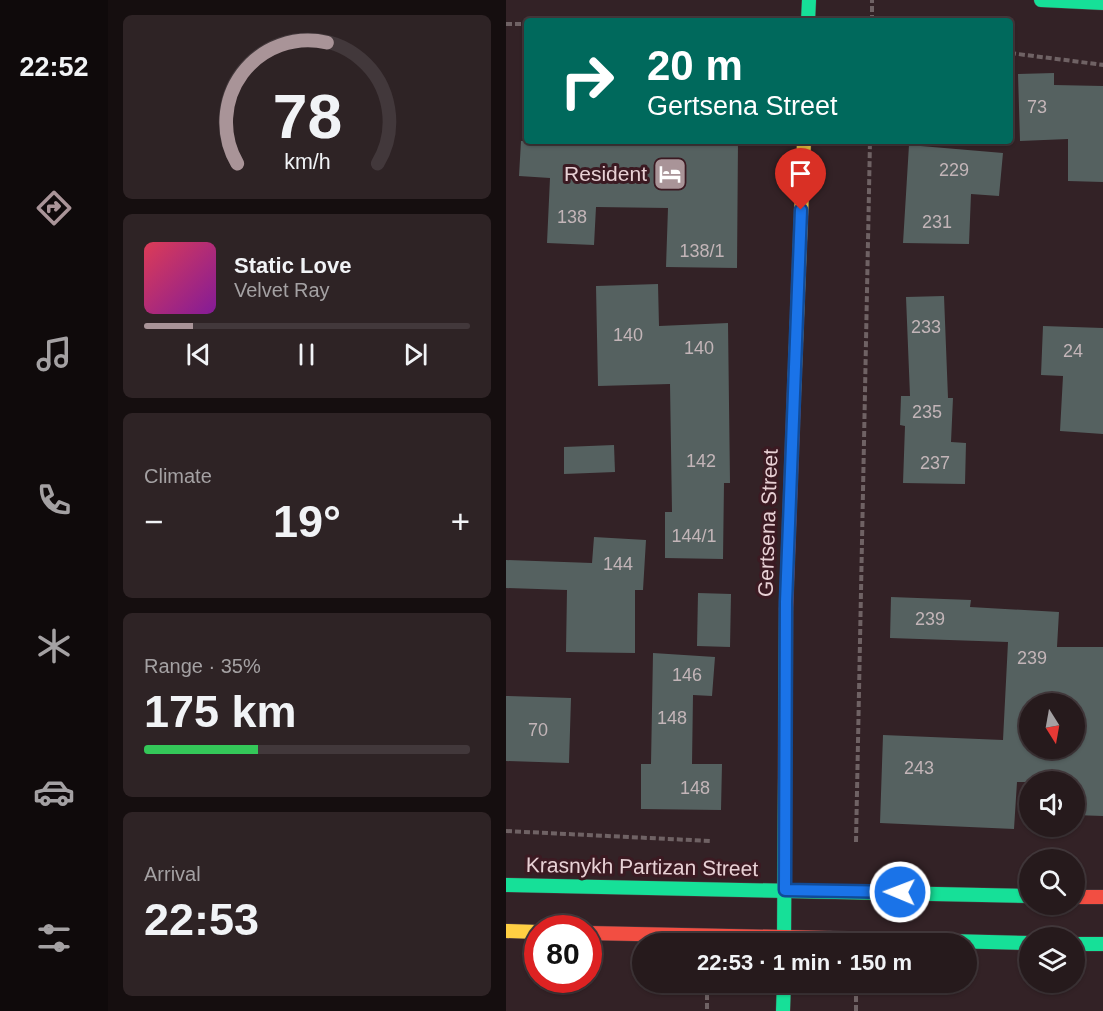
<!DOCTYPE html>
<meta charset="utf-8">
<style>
:root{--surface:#261a1c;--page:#2e2325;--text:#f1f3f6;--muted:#a4a1a3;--line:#42383b;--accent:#a99498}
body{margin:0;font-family:Helvetica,sans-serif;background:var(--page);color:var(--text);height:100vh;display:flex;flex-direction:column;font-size:22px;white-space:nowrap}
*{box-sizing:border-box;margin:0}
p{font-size:20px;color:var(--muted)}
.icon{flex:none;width:33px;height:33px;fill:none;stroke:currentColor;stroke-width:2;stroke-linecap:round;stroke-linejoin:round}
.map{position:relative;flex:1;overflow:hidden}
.details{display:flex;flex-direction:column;gap:15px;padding:15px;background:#150e0f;width:398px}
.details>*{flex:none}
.top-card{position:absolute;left:18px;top:18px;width:489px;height:126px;border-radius:6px;box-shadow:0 2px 4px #0004,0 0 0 2px var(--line);background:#00695c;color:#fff;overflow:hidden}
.needle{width:39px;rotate:169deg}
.controls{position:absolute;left:513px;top:693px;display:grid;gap:12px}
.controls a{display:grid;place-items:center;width:66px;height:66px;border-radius:50%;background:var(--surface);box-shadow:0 2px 4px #0004,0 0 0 2px var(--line);font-size:30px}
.speed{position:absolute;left:18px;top:915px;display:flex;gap:12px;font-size:30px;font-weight:700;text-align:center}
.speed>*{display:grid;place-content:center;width:78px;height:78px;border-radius:50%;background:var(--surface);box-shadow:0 2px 4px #0004,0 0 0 2px var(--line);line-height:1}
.speed .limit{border:9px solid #d22;background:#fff;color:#111}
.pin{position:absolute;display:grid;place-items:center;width:51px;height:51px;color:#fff;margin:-62px -26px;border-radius:50% 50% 50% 0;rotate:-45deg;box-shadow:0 0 6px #0007}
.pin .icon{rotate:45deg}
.me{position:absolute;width:66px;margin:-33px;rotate:271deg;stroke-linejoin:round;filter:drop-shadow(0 0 4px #0008)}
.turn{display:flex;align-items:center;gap:21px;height:126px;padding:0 24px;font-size:27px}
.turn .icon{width:78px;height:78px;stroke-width:2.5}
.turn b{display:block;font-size:42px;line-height:51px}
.big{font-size:45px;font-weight:600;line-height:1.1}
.details .widget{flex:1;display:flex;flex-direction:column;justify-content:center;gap:9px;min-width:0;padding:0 21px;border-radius:9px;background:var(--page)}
.details .dial{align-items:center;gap:0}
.dial svg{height:156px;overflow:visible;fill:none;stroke:var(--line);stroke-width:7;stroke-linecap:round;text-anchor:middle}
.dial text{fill:var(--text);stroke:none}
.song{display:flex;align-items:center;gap:18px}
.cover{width:72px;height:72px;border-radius:9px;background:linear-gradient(135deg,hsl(350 70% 55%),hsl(290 70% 35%))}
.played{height:6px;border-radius:3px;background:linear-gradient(90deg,var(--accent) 15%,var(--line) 15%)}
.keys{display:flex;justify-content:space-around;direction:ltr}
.heat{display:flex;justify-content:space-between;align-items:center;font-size:33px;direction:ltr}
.charge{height:9px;border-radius:4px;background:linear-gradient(90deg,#34c759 35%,var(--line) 0)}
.trip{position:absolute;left:126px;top:933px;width:345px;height:60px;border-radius:30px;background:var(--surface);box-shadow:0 2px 4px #0004,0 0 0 2px var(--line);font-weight:600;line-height:60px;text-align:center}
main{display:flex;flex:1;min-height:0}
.tab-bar{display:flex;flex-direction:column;width:108px;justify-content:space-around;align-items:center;background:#0f0a0b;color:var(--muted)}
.tab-bar .icon{width:42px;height:42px}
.tab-bar .active{color:var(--accent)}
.tab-bar b{font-size:27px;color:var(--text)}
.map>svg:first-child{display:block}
.building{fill:#556160;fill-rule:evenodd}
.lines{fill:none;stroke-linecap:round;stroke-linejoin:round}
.fast-casing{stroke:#4f3f43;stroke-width:15}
.slow-casing{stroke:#4f3f43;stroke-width:15}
.jam-casing{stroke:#4f3f43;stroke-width:15}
.path{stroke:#6f6264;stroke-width:4;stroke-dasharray:6 3;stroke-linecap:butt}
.fast{stroke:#16e098;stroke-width:14}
.slow{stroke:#ffcf43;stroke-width:14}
.jam{stroke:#f24e42;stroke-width:14}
.route-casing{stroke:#114b97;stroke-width:15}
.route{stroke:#1a73e8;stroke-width:10}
.labels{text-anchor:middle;stroke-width:6;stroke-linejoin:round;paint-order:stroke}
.number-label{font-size:18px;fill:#c3b5b8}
.poi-label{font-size:21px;fill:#e8d1d5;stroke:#3b1a22;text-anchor:end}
.street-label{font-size:21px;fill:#e8d1d5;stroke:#3b1a22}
</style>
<main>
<nav class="tab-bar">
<b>22:52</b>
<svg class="icon active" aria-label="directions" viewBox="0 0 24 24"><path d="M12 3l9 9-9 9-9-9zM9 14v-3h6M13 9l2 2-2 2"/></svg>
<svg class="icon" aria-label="music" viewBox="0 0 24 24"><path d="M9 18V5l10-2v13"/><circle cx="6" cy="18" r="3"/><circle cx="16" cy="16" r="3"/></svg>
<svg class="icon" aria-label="phone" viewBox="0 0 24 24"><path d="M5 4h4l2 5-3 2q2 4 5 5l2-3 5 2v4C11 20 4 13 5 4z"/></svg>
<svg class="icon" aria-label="climate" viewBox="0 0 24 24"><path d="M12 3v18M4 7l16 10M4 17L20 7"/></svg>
<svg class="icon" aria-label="car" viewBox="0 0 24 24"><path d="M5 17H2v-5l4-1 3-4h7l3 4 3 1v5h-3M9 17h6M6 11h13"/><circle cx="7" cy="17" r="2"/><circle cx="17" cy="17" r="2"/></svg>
<svg class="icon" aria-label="filters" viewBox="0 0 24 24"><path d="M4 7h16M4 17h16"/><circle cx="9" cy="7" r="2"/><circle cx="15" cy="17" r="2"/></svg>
</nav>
<section class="details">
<div class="widget dial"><svg viewBox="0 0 100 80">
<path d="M14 69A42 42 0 1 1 86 69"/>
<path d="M14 69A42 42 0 0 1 60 7" stroke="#a99498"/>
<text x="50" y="56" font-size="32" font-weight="700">78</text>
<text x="50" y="72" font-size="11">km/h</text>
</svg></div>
<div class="widget">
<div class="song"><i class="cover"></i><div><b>Static Love</b><p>Velvet Ray</p></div></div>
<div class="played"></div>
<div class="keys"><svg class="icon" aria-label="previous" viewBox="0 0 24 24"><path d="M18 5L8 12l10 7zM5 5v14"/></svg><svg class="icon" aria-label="pause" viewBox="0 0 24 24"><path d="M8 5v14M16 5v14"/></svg><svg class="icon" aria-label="next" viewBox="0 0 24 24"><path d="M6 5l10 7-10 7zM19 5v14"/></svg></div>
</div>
<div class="widget"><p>Climate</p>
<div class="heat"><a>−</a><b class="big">19°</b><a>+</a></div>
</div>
<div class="widget"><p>Range · 35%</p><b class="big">175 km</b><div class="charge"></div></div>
<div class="widget"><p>Arrival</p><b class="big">22:53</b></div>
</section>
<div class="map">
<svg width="598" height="1011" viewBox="0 0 598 1011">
<rect width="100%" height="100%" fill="#332226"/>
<g class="building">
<path d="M548,73V85L597,86V182L562,181V139L514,141L512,74Z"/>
<path d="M15,141H232L231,268L160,267L162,208L90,207L88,245L41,243L44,178L13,176Z"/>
<path d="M403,145L497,153L493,196L465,194L463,244L397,243Z"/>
<path d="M152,284L153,326L222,323L224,483H218L217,559L159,558V512H166L164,384L92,386L90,286Z"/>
<path d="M438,296L442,398H447L445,442L460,443L459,484L397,483L399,426L394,425L395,396H404L400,297Z"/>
<path d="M537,326L597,328V434L554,431L557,376L535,375Z"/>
<path d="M108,445L109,472L58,474V447Z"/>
<path d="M88,537L140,540L137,590H129V653L60,652L61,590L0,588V560L86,563Z"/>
<path d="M192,593L225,594L224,647L191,646Z"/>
<path d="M385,597L465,600L464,607L553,612L551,647H597V816L568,815V782H511L508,829L374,823L377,735L497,740L502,642L384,638ZM524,704H568V748H524Z"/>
<path d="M147,653L209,657L206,696L187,695L186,764H216L215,810L135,809V764H145Z"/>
<path d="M0,696L65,698L63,763L0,761Z"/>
</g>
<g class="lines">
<defs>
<g id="fast">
<path d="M535,0L598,3"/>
<path d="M302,21L303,0"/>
<path d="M0,885L524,896"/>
<path d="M324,938L524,943"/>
<path d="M278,944L280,609"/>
<path d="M568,944H598"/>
<path d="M277,1011L278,982"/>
</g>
<g id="slow">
<path d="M288,394L298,141"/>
<path d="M0,931L32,932"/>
</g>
<g id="jam">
<path d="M280,609L288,394"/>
<path d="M568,897H598"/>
<path d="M82,933L324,938"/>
</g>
</defs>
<use href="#fast" class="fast-casing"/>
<use href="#slow" class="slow-casing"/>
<use href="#jam" class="jam-casing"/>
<g class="path">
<path d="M366,21V0"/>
<path d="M0,24H21"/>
<path d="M504,53L598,65"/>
<path d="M0,831L204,841"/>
<path d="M350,842L364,141"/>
<path d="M201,985V1011"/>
<path d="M350,1011V990"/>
</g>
<use href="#fast" class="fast"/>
<use href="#slow" class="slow"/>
<use href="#jam" class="jam"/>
</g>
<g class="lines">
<defs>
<path id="route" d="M295,210L280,602L279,890L394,892"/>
</defs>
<use href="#route" class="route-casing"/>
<use href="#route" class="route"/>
</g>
<defs>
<symbol id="hotel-square" viewBox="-11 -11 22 22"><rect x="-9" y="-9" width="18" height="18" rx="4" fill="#a99498" stroke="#3b1a22"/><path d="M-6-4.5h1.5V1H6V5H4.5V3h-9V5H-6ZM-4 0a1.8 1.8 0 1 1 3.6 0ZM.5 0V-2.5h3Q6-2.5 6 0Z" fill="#fff"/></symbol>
</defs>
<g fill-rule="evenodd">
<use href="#hotel-square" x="145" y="155" width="38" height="38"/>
</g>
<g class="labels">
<g class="number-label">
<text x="531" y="113">73</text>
<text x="448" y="176">229</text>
<text x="66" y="223">138</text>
<text x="431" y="228">231</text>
<text x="196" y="257">138/1</text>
<text x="420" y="333">233</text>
<text x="122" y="341">140</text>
<text x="193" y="354">140</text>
<text x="567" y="357">24</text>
<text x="421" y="418">235</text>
<text x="195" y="467">142</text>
<text x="429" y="469">237</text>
<text x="188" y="542">144/1</text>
<text x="112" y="570">144</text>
<text x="424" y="625">239</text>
<text x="526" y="664">239</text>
<text x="181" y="681">146</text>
<text x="166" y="724">148</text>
<text x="32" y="736">70</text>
<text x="413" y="774">243</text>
<text x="189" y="794">148</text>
</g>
<g class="poi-label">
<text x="141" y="181">Resident</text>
</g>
<g class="street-label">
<text transform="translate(262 523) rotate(-88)" y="7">Gertsena Street</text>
<text transform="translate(136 867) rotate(1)" y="7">Krasnykh Partizan Street</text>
</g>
</g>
</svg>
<div class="controls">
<a><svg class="needle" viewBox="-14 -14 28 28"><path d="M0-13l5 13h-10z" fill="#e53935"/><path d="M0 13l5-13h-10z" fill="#a4a1a3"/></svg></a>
<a><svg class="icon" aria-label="sound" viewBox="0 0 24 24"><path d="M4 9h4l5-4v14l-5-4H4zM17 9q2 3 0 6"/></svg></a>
<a><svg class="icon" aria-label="search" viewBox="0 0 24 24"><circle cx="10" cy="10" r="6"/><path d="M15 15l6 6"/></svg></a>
<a><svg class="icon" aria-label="layers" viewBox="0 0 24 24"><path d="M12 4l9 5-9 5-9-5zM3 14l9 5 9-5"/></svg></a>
</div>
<div class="speed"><div class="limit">80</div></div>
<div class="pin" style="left:295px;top:210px;background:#d93025"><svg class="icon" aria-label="arrive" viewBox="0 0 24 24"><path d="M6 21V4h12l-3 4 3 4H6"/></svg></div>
<svg class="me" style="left:394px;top:892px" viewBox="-20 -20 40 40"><circle r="17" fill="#1a73e8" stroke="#fff" stroke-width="3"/><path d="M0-11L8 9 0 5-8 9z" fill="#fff"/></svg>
<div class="trip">22:53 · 1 min · 150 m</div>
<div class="top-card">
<div class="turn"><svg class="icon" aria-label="right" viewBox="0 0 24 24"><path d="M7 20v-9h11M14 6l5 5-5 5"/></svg><div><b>20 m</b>Gertsena Street</div></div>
</div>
</div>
</main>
